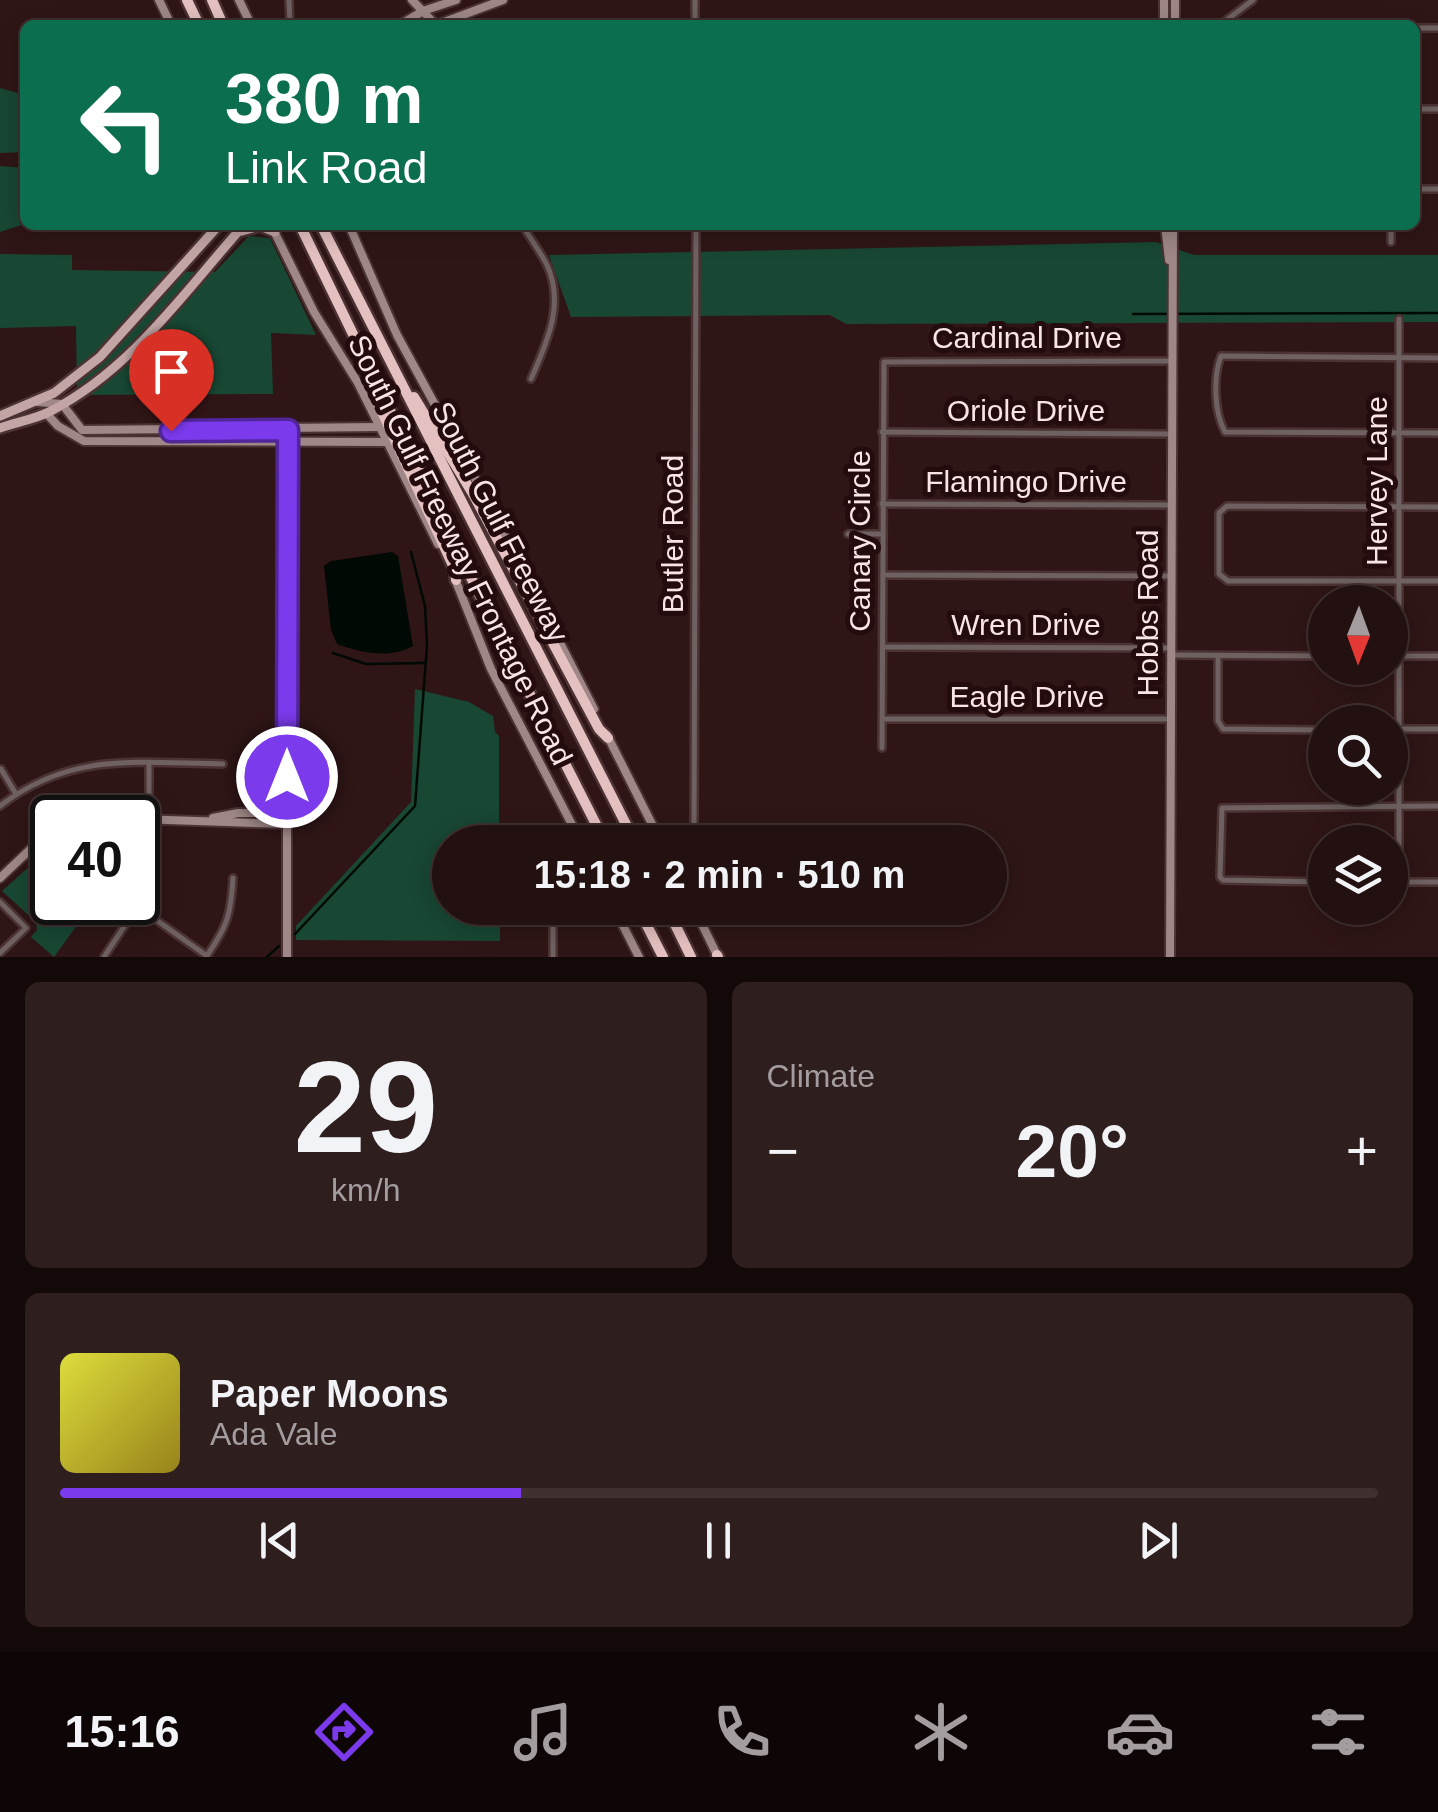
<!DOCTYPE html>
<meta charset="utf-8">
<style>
:root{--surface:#231010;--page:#2f1e1e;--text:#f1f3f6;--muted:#a39d9f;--line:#403030;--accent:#7c3aed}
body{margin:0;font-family:Arial,sans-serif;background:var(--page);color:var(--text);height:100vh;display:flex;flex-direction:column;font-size:38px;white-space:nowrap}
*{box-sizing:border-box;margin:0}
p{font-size:32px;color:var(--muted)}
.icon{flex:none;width:55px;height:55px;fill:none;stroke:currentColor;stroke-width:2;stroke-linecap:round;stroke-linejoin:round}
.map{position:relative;height:957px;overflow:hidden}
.panel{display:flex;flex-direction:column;gap:25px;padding:25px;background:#130909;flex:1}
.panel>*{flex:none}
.hud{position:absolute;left:20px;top:20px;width:1400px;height:210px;border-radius:15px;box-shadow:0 5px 25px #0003,0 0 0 2px var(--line);background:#0b6e4f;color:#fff;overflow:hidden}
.needle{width:65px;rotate:181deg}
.buttons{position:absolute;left:1308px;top:585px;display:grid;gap:20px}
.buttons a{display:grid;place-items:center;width:100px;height:100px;border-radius:50%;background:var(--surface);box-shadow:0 5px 25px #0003,0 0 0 2px var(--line);font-size:50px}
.speed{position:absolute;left:30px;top:795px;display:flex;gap:20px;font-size:50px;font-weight:700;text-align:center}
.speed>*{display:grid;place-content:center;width:130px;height:130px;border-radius:50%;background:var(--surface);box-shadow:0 5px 25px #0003,0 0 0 2px var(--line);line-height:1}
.speed .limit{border:5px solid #111;border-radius:15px;background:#fff;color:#111}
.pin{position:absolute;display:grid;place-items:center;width:85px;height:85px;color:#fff;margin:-102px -42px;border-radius:50% 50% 50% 0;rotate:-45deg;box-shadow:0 0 10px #0007}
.pin .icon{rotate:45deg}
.me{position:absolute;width:110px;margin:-55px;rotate:0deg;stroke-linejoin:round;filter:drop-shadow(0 0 8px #0008)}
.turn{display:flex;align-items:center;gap:35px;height:210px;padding:0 40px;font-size:45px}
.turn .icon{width:130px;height:130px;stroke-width:2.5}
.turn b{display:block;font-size:70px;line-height:85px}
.big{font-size:75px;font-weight:800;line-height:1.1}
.panel .widget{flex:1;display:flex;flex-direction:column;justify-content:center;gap:15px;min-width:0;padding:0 35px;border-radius:15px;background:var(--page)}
.panel .dial{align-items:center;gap:0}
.dial b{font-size:130px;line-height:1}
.song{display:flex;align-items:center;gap:30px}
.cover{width:120px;height:120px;border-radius:15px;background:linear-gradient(135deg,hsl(60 70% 55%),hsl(50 70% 35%))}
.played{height:10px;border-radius:5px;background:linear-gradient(90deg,var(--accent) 35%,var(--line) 35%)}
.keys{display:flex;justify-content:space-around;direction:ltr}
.heat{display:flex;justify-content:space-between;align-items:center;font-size:55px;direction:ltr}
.panel .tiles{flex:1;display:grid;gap:25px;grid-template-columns:1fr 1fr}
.widget:last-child{grid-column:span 2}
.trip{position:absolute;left:432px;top:825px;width:575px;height:100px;border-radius:50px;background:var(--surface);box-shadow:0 5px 25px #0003,0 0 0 2px var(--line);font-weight:800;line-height:100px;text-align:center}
.tabs{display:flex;height:160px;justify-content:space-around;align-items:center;background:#0e0606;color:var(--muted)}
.tabs .icon{width:70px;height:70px}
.tabs .current{color:var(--accent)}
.tabs b{font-size:45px;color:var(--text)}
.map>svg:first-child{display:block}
.green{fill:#184733}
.water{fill:#010904}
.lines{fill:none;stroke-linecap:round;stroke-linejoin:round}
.stream{stroke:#010904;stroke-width:2.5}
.street-casing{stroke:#4b3233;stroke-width:10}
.secondary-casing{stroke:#4b3233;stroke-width:12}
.primary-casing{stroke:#4b3233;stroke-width:14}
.highway-casing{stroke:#4b3233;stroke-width:15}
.street{stroke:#6f6161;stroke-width:5}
.secondary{stroke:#9f8787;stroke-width:8}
.primary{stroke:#c3a5a5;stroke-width:9}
.highway{stroke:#e5c0c0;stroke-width:10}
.route-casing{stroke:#51269a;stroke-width:25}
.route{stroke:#7c3aed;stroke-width:18}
.labels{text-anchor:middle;stroke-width:10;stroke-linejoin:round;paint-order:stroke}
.street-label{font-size:30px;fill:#f9e5e5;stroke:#240b0d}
</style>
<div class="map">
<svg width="1438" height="957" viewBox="0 0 1438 957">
<rect width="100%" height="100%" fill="#2f1516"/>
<g class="green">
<path d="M0,88L25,95V152L0,153Z"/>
<path d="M0,166L25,168V224L0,232Z"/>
<path d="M249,236L270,238L316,335L271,333L273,394L77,395L76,326L0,328V254L72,255V270L215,272Z"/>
<path d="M1156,242L1194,255H1438V322L846,324L830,315L571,317L549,255Z"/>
<path d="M415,689L469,702L493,716L495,732L499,736V842H450V908H500V941L296,940V926L411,802Z"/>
<path d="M52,851V902L93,903L54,957L31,937L37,930L36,922L2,891L40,857Z"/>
</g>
<path class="water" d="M392,552L398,556L413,646C391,659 361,653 337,644L331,630L324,566L331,561Z"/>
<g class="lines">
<g class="stream">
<path d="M1133,314L1438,313"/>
<path d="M333,653L366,664L424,663"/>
<path d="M295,934L415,806L427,645L425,606L411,552"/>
<path d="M267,957L279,946"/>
</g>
<defs>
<g id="street">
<path d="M289,0L290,25"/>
<path d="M695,0V25"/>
<path d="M1220,25L1253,0"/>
<path d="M1415,28H1438"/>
<path d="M1415,109H1438"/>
<path d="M1415,189H1438"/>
<path d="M522,225C530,238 540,251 547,265C565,304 547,342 531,379"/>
<path d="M1391,242V225"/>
<path d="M1399,319V882"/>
<path d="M1438,358L1221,356C1213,377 1214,412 1225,432L1438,433"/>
<path d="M882,432L1171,434"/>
<path d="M882,504L1171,505"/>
<path d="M1438,507L1227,506L1219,513V574L1228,581H1438"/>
<path d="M848,534H882"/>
<path d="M883,575L1170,576"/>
<path d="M883,647L1169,648"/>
<path d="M1170,655L1325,656"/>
<path d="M1218,656V721L1223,729L1325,730"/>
<path d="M1390,656H1438"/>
<path d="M883,719H1170"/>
<path d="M1390,729H1438"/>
<path d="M882,748L884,362L1171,361"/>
<path d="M1,769L16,794"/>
<path d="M0,806C72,751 138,763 223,764"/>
<path d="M694,842L696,225"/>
<path d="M1325,882L1223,880L1220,877L1222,808L1438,806"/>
<path d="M1390,882H1438"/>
<path d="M0,902L26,928L0,953"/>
<path d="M138,907L207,956"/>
<path d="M553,925V957"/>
<path d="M104,957L145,895L149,880V763"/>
<path d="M206,957C227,927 231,915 233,878"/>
</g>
<g id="secondary">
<path d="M159,0L171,25"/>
<path d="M239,0L251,25"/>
<path d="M412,0L436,25"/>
<path d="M1164,0V25"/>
<path d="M400,25L423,11L456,0"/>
<path d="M436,25L503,0"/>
<path d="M1175,25V0"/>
<path d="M271,225L314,312L358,383L438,544"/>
<path d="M349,225L397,335L484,495L594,709"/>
<path d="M1165,225L1169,260"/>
<path d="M38,402L62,404L82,430L380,427"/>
<path d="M46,413L58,426L84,441L387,442"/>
<path d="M455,579L491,669L581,842"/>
<path d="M607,735L661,842"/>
<path d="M213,818L238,813H287"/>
<path d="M138,819L287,824"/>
<path d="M0,878L37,843L52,835"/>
<path d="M614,908L639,957"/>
<path d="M694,908L718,957"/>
<path d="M287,957V430"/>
<path d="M1170,957L1173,225"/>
</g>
<g id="primary">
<path d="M242,231L260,226L275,232"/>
<path d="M0,416L54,393L100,357L219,225"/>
<path d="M0,428C17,422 36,419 51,411C133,368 184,292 244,225"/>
</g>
<g id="highway">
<path d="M187,0L199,25"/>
<path d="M212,0L223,25"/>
<path d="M300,225L482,600L605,842"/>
<path d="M321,225L635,842"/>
<path d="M370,374L371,388L455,570L456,580"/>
<path d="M414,397L473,494L599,729L608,738"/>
<path d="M638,908L663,957"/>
<path d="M667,908L691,957"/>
<path d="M717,955L718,957"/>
</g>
</defs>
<use href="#street" class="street-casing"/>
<use href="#secondary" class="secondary-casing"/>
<use href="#primary" class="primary-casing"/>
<use href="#highway" class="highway-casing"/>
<use href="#street" class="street"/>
<use href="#secondary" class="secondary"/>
<use href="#primary" class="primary"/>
<use href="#highway" class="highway"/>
</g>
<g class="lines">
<defs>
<path id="route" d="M171,431L288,430L287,777"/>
</defs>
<use href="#route" class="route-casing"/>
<use href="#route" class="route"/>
</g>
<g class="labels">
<g class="street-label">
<text x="1027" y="348">Cardinal Drive</text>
<text x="1026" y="421">Oriole Drive</text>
<text transform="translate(1377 481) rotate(-90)" y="10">Hervey Lane</text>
<text x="1026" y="492">Flamingo Drive</text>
<text transform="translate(500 522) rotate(63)" y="10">South Gulf Freeway</text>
<text transform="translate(673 534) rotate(-90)" y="10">Butler Road</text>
<text transform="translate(860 541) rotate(-90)" y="10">Canary Circle</text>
<text transform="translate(460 550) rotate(64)" y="10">South Gulf Freeway Frontage Road</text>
<text transform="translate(1148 613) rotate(-90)" y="10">Hobbs Road</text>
<text x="1026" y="635">Wren Drive</text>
<text x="1027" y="707">Eagle Drive</text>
</g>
</g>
</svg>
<div class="buttons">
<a><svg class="needle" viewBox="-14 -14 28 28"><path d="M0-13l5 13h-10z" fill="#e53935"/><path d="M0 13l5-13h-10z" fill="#a39d9f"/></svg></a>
<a><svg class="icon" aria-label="search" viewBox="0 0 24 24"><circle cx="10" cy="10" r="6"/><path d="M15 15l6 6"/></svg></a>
<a><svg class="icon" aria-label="layers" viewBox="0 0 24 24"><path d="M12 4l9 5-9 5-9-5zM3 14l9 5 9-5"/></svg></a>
</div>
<div class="speed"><div class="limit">40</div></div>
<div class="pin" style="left:171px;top:431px;background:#d93025"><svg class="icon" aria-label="arrive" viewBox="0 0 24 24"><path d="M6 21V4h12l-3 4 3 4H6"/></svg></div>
<svg class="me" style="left:287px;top:777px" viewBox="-20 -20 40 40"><circle r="17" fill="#7c3aed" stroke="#fff" stroke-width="3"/><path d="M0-11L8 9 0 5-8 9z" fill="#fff"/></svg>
<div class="trip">15:18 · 2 min · 510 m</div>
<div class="hud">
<div class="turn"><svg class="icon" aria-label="left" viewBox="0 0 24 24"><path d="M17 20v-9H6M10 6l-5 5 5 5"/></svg><div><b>380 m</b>Link Road</div></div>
</div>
</div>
<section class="panel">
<div class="tiles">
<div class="widget dial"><b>29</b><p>km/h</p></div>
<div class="widget"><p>Climate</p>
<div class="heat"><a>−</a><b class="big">20°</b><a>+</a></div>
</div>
<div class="widget">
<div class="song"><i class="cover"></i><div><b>Paper Moons</b><p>Ada Vale</p></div></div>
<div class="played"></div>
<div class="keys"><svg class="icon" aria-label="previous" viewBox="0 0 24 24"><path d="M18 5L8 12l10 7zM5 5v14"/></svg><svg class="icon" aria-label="pause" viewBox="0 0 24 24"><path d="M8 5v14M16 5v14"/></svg><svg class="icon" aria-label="next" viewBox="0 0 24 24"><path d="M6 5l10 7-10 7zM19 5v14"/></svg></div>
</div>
</div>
</section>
<nav class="tabs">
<b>15:16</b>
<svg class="icon current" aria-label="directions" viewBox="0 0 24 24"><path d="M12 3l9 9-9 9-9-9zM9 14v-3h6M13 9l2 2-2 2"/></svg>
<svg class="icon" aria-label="music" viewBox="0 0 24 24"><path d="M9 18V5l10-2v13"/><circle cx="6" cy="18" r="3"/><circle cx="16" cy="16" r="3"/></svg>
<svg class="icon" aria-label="phone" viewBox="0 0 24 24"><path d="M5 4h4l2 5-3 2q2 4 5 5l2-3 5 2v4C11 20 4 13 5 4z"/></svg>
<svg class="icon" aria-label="climate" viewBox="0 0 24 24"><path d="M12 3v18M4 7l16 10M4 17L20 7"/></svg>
<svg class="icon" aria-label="car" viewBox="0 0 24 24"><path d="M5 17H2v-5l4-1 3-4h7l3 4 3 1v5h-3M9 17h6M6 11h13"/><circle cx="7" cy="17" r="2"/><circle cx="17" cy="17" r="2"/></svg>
<svg class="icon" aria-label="filters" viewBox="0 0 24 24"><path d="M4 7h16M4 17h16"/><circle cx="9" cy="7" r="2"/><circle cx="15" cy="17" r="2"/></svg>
</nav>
